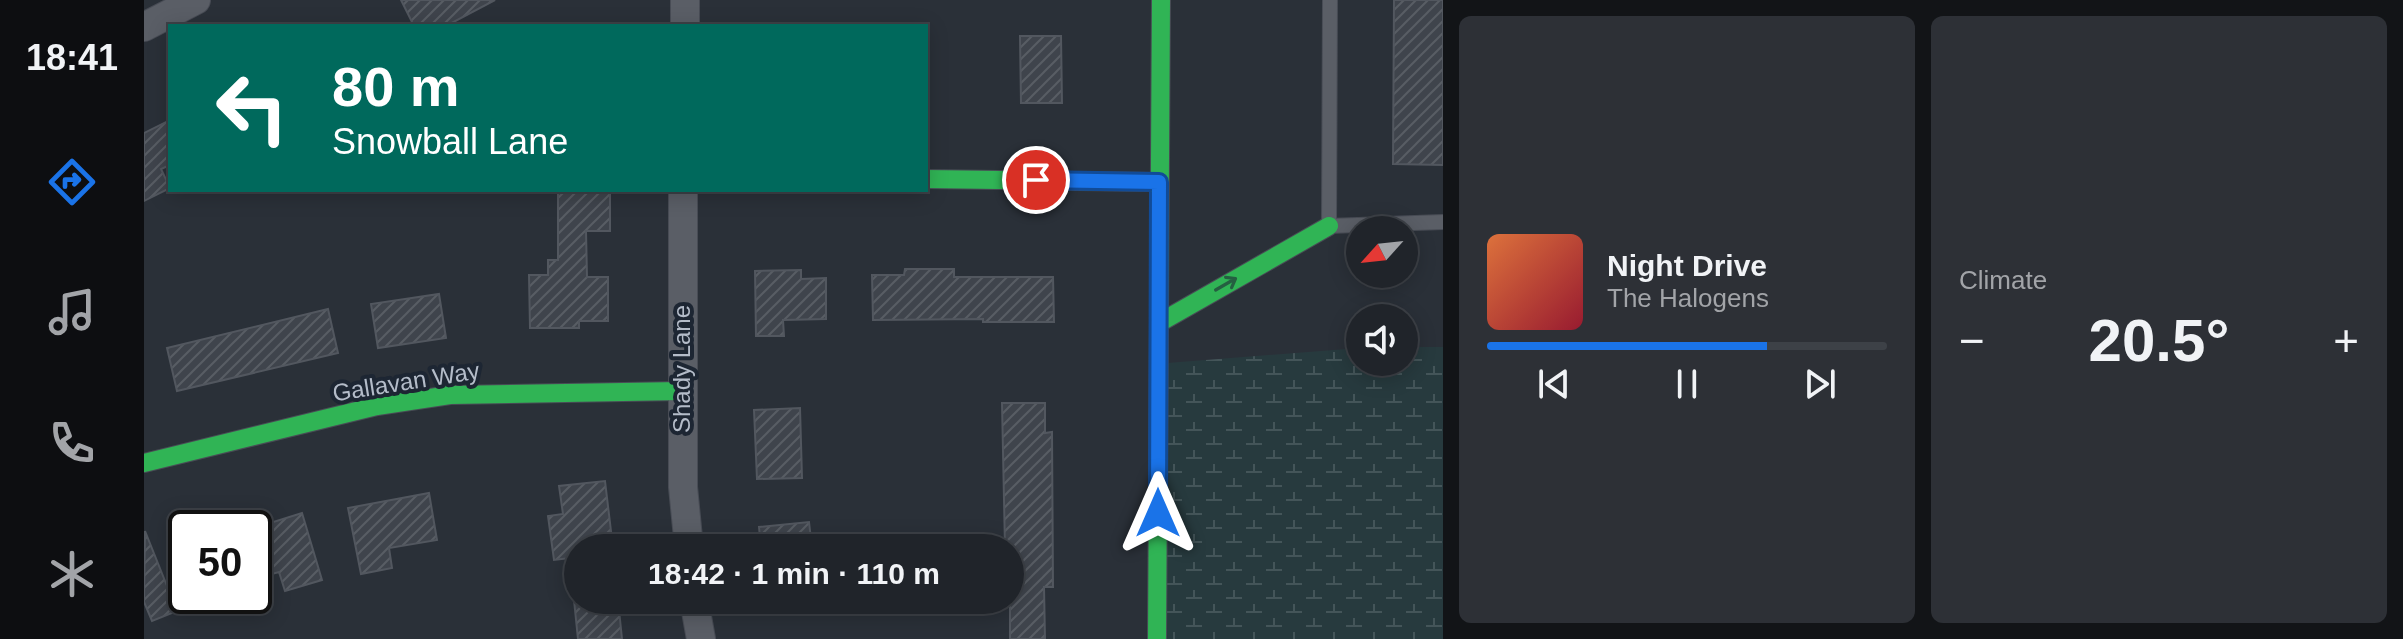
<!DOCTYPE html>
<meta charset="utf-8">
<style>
:root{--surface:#20242a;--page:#2d3036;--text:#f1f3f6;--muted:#a2a4a8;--line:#3d4147;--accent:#1a73e8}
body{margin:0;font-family:Arial,sans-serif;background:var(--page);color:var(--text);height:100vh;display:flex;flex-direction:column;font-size:30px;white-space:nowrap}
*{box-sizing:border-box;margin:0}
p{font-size:26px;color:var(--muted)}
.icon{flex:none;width:44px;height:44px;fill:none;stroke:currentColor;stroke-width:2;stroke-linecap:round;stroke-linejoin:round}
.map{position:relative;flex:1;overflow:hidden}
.side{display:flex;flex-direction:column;gap:16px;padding:16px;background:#121417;width:960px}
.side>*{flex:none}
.hud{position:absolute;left:24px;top:24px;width:760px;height:168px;border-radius:0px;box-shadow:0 4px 20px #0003,0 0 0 2px var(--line);background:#00695c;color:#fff;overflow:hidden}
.needle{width:52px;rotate:243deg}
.fabs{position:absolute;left:1202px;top:216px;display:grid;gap:16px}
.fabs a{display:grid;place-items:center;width:72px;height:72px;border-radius:50%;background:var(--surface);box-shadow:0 4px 20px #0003,0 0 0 2px var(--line);font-size:40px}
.speed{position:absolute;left:24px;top:510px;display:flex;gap:16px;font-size:40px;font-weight:700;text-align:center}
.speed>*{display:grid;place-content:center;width:104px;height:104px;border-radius:50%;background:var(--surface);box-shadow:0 4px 20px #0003,0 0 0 2px var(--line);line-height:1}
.speed .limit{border:4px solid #111;border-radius:12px;background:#fff;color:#111}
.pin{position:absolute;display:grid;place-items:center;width:68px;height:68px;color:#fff;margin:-34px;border:4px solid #fff;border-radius:50%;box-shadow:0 2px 8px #0007}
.me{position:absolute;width:88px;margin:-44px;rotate:0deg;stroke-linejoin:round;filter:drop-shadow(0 0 6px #0008)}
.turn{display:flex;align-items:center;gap:28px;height:168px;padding:0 32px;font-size:36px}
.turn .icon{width:104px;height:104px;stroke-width:2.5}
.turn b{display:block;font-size:56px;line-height:68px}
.big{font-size:60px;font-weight:800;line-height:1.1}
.side .widget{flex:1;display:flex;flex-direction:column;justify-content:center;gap:12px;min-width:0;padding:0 28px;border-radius:12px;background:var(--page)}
.song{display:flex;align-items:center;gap:24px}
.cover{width:96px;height:96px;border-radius:12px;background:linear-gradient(135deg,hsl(20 70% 55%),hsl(350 70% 35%))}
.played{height:8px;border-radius:4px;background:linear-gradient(90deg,var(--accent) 70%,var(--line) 70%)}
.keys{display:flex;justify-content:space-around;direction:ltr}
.heat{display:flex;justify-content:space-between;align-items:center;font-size:44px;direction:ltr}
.side .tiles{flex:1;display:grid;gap:16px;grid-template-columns:repeat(2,1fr)}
.trip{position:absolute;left:420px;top:534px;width:460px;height:80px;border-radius:40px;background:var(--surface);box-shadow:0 4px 20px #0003,0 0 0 2px var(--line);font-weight:800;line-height:80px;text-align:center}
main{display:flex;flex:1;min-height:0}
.dock{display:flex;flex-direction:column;width:144px;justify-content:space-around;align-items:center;background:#0d0e11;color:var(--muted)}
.dock .icon{width:56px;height:56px}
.dock .selected{color:var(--accent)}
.dock b{font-size:36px;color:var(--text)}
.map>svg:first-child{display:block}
.wetland{fill:url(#wetland-marsh)}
.building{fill:url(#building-hatch);stroke:#52575f;stroke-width:2}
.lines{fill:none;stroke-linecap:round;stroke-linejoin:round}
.lane-casing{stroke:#484c55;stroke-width:16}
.street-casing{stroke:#484c55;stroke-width:30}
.fast-casing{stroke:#484c55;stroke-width:20}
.lane{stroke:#5a5e66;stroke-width:14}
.street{stroke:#5a5e66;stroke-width:28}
.fast{stroke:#30b455;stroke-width:18}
.oneway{stroke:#255f41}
.route-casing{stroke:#114b97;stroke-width:20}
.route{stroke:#1a73e8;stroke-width:14}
.labels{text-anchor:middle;stroke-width:8;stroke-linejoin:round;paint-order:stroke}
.street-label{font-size:24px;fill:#b4bcc9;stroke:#1d2633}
</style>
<main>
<nav class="dock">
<b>18:41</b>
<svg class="icon selected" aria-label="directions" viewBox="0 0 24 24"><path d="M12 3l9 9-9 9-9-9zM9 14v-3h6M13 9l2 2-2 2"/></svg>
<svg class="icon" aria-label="music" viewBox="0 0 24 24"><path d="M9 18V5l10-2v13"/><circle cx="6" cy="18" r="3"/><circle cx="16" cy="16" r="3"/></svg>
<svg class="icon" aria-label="phone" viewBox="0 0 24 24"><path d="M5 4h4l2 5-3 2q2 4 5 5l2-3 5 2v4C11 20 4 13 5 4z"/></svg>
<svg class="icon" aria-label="climate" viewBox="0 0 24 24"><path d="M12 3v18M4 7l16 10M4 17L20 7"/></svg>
</nav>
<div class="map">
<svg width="1299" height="639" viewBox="0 0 1299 639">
<defs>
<pattern id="wetland-marsh" width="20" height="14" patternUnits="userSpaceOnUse" patternTransform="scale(2)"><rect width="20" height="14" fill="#273a3e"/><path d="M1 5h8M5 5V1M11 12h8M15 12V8" fill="none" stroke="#445559"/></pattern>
<pattern id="building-hatch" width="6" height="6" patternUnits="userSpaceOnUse" patternTransform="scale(2)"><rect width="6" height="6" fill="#3f444c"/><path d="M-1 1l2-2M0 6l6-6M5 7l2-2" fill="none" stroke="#585d64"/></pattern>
</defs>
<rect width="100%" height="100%" fill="#2a3038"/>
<path class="wetland" d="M1260,347H1299V639H1008L1011,364L1216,348V362H1260Z"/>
<g class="building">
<path d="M257,0H351L302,26H270Z"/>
<path d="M1250,0H1299V165L1249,164Z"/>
<path d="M876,36H917L918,103H877Z"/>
<path d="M26,120V165L17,169L26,188L0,201V133Z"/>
<path d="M414,190H466V231H442L443,277H464V321H435V328H386L385,275H404V260H414Z"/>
<path d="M761,269H810V277H909L910,322H839V319L729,320L728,275H760Z"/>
<path d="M657,270V279L682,278V319L639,320L640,336H612L611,271Z"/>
<path d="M295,294L302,338L234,348L227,304Z"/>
<path d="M184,309L194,353L33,391L23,348Z"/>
<path d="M858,403H901V433L908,432L909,587H900L901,639H866V548H861Z"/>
<path d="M656,408L658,478L613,479L610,410Z"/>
<path d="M461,481L469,548H434V557L410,560L404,516L419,514L415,486Z"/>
<path d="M285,493L293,540L245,548L248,568L217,574L204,508Z"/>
<path d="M158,513L178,580L141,591L135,572L110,579V528Z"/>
<path d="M665,522L668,548H617L615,527Z"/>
<path d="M1,531L33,611L8,621L0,602Z"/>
<path d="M430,600H474L478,639H434Z"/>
</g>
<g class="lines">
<defs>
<path id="lane" d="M1186,0L1185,226L1299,222"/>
<g id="street">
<path d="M541,26V0"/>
<path d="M0,27L52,0"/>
<path d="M539,190V487L545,548"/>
<path d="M550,600L557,639"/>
</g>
<g id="fast">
<path d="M782,179L1015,182"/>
<path d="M1015,323L1185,226"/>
<path d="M0,463L233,406L306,395L537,391"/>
<path d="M1013,639L1017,0"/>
</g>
</defs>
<use href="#lane" class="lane-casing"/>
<use href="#street" class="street-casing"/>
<use href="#fast" class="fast-casing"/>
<use href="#lane" class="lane"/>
<use href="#street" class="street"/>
<use href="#fast" class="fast"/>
</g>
<defs><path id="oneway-shaft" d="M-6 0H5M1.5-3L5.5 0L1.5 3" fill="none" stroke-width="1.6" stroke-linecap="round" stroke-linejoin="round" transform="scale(2)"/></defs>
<use class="oneway" href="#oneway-shaft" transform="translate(1082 284) rotate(-30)"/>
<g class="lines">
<defs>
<path id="route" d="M892,180L1015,182L1014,513"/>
</defs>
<use href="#route" class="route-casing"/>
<use href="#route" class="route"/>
</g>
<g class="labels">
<g class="street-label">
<text transform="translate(538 369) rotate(-90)" y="8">Shady Lane</text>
<text transform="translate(262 382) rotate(-9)" y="8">Gallavan Way</text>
</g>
</g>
</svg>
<div class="fabs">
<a><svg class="needle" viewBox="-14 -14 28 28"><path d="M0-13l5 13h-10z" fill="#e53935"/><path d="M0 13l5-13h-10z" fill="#a2a4a8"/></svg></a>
<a><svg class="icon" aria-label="sound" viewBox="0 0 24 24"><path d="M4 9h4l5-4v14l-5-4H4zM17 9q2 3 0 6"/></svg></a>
</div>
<div class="speed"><div class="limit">50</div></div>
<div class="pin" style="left:892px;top:180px;background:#d93025"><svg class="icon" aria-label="arrive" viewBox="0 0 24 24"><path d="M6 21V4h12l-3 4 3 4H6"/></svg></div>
<svg class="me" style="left:1014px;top:513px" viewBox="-20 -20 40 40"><path d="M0-17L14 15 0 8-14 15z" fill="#1a73e8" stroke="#fff" stroke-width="4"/></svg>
<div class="trip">18:42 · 1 min · 110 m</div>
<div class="hud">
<div class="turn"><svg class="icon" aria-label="left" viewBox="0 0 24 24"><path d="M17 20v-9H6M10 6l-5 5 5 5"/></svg><div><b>80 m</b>Snowball Lane</div></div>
</div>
</div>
<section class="side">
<div class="tiles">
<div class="widget">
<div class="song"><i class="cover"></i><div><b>Night Drive</b><p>The Halogens</p></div></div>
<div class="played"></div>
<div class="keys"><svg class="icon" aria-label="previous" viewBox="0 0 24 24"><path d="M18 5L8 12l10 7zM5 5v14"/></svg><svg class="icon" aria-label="pause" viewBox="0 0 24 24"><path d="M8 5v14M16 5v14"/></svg><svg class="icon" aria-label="next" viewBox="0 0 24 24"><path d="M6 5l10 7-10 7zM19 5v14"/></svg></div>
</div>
<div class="widget"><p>Climate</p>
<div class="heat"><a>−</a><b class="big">20.5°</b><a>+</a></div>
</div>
</div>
</section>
</main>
